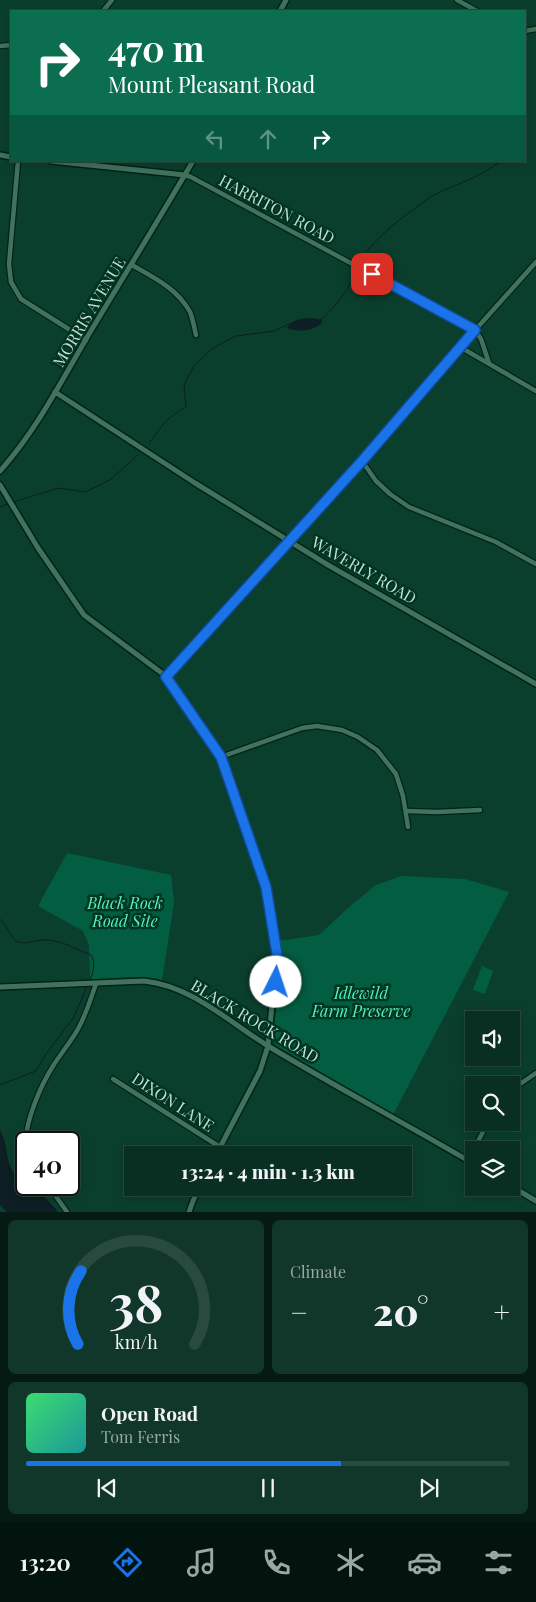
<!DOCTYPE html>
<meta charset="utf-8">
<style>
:root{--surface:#082f22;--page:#11372a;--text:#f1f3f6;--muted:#98a9a5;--line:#294a40;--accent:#1a73e8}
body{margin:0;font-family:"Playfair Display",serif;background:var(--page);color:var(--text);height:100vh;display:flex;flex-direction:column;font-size:19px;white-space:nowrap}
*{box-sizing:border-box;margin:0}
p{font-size:16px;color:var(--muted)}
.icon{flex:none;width:28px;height:28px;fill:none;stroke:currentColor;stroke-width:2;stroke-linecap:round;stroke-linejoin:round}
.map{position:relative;height:1212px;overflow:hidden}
.sheet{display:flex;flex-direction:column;gap:8px;padding:8px;background:#041a13;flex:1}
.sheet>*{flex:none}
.hud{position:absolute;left:10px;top:10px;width:516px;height:152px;border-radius:0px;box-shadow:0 2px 12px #0003,0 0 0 1px var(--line);background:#0b6e4f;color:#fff;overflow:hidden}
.tools{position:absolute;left:465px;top:1011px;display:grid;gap:10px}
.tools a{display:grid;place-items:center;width:55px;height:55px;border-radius:0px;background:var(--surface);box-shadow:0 2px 12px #0003,0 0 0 1px var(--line);font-size:25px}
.speed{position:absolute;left:15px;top:1131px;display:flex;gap:10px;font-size:25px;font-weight:700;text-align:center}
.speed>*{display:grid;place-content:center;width:65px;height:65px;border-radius:50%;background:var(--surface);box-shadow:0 2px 12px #0003,0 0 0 1px var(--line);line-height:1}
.speed .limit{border:2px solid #111;border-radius:8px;background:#fff;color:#111}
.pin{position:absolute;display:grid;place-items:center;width:42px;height:42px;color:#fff;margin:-21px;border-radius:10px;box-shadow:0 2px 8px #0006}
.me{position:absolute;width:55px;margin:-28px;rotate:4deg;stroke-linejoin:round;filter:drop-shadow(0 0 4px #0008)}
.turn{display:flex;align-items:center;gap:18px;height:105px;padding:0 15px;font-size:22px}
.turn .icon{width:65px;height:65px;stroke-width:2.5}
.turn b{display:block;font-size:35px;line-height:42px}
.lanes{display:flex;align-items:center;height:48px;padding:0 15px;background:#0003;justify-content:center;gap:25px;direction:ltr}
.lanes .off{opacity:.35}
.big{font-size:38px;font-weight:800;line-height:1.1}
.sheet .card{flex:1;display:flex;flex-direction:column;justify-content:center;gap:8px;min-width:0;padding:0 18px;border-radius:8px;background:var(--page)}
.sheet .dial{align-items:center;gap:0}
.dial svg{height:130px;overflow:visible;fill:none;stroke:var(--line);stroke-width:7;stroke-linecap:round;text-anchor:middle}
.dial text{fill:var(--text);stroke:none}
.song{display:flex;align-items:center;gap:15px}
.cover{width:60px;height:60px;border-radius:8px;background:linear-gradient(135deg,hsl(140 70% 55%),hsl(180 70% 35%))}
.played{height:5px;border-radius:2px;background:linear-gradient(90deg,var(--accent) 65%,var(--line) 65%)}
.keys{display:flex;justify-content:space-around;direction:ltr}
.heat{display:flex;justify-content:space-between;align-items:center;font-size:28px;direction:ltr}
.sheet .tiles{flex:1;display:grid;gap:8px;grid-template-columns:1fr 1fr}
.card:last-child{grid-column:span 2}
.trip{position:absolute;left:124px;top:1146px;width:288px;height:50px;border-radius:0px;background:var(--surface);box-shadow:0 2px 12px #0003,0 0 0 1px var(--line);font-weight:800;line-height:50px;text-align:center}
.tab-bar{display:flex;height:80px;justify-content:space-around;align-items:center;background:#03130e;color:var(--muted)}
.tab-bar .icon{width:35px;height:35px}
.tab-bar .on{color:var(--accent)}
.tab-bar b{font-size:22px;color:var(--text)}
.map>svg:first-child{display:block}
.green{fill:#035d41}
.water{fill:#0d1e24}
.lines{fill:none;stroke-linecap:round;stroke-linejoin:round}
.stream{stroke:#0d1e24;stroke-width:1}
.minor-casing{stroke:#002416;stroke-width:7}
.tertiary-casing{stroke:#002416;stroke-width:8}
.minor{stroke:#42725d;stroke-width:4.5}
.tertiary{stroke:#42725d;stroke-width:5}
.route-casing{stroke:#114b97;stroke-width:12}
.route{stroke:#1a73e8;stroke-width:9}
.labels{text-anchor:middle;stroke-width:5;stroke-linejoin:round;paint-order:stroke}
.street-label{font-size:16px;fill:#c6dfd2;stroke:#003523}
.park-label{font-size:16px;font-style:italic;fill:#55f2b7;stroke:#003523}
</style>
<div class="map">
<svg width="536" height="1212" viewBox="0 0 536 1212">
<rect width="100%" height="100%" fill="#0b3f2d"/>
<g class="green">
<path d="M67,853L171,875L174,903L162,980C140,974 113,979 90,980L89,945L83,931L38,906Z"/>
<path d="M401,876L465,879L509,892L393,1115L277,1046L274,1043L273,1038L280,977L279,941L319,935L348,908L376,885Z"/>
<path d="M482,966L493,971L485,994L473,990Z"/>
</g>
<g class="water">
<path d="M312,318L322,320L321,324C311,331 299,333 287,328C292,318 302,319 312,318Z"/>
<path d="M0,1130C8,1142 5,1157 12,1170C19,1183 31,1187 42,1195C48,1200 53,1206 58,1212H7L0,1205Z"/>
</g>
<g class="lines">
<g class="stream">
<path d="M360,259C377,238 395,222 417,207C422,203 427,199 432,196C455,184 481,178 500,161"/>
<path d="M320,319H322C337,304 347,293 355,273"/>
<path d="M150,442C160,427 170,415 186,407L184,385L194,366L213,348L236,336L274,331L289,324"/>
<path d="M14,502L58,488L85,492L110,480L138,455"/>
<path d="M0,507L10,503"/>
<path d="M0,919C4,923 13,939 16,941C25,946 36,939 46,940C62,940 77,950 91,955C96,962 93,973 90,981"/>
<path d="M0,1085L36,1071L46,1054L74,1017L88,984"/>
</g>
<defs>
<g id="minor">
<path d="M457,0L477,11"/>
<path d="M103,11L112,0"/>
<path d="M525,31L536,29"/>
<path d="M0,46L11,45"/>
<path d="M18,161L9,264L11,282L21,299L86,340"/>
<path d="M185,175L191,177L475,330L481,339L489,363"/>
<path d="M132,265C153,277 178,289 190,312C193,319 194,327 196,335"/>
<path d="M460,347L536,391"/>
<path d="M362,461L376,481L390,494L409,507L496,542L536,564"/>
<path d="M167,677L362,461L460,347L536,262"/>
<path d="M221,757L302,728L317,726L342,730L358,737L377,750L396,774L403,796L408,827"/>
<path d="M407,811L437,812L480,810"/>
<path d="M113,1079L220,1147"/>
<path d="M511,1090L536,1073"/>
<path d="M26,1146C24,1123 41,1085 53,1066C60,1055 68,1045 75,1034C85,1019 90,1000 96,984"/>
<path d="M468,1161L488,1122"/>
<path d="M48,1185L67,1212"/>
</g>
<g id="tertiary">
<path d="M280,11L286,0"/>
<path d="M0,155L11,157"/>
<path d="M51,161L185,175"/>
<path d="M55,392L195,483L328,565L536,684"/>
<path d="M0,471C36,431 62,380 89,334C124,276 159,219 193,161"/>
<path d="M0,485L38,548L84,615L167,677L221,757L266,887L277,954L268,1046L260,1071L216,1155"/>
<path d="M0,987L144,981C192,986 229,1022 268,1046C336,1087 406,1124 474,1164"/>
<path d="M511,1186L536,1201"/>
<path d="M189,1212L193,1201L199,1188"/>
</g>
</defs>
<use href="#minor" class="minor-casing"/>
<use href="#tertiary" class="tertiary-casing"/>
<use href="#minor" class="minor"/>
<use href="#tertiary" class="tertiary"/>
</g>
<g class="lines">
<defs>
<path id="route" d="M276,982L277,954L266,887L221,757L166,677L362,461L475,330L372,274"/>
</defs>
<use href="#route" class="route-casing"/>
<use href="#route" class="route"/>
</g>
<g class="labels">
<g class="street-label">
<text transform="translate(277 209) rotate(28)" y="6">HARRITON ROAD</text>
<text transform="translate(89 312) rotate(-59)" y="6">MORRIS AVENUE</text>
<text transform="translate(364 570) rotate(30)" y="6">WAVERLY ROAD</text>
<text transform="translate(255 1021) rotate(31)" y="6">BLACK ROCK ROAD</text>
<text transform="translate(173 1102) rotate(33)" y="6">DIXON LANE</text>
</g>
<g class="park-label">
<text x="125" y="909">Black Rock<tspan x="125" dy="18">Road Site</tspan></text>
<text x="361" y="999">Idlewild<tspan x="361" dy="18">Farm Preserve</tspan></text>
</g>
</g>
</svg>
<div class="tools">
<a><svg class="icon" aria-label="sound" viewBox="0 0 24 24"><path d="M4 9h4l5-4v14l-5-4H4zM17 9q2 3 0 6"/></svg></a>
<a><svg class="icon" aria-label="search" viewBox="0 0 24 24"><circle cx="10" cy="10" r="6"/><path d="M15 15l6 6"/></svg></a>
<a><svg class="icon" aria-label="layers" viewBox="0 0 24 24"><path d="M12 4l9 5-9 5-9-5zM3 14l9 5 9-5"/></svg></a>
</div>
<div class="speed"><div class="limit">40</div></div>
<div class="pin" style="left:372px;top:274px;background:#d93025"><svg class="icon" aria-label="arrive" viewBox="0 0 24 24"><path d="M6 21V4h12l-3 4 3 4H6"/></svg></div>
<svg class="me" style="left:276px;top:982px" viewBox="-20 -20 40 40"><circle r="19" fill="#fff"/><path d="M0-13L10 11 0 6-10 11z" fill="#1a73e8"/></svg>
<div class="trip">13:24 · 4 min · 1.3 km</div>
<div class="hud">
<div class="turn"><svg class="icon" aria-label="right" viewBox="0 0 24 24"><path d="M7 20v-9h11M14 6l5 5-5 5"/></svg><div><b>470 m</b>Mount Pleasant Road</div></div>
<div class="lanes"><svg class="icon off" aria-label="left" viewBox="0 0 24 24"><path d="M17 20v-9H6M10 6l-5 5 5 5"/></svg><svg class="icon off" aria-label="ahead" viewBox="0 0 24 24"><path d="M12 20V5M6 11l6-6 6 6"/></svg><svg class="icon" aria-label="right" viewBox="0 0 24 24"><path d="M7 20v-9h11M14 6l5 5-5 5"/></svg></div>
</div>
</div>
<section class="sheet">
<div class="tiles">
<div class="card dial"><svg viewBox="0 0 100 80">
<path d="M14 69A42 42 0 1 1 86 69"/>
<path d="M14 69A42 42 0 0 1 16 24" stroke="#1a73e8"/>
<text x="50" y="56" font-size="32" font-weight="700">38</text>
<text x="50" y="72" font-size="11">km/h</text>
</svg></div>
<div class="card"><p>Climate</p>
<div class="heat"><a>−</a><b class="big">20°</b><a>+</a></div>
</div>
<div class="card">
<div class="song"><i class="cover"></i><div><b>Open Road</b><p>Tom Ferris</p></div></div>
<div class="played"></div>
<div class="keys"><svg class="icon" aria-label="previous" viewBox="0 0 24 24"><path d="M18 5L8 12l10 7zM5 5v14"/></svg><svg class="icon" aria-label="pause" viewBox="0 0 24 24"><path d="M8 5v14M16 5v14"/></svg><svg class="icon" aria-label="next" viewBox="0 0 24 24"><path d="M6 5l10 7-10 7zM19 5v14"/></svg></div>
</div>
</div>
</section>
<nav class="tab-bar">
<b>13:20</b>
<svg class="icon on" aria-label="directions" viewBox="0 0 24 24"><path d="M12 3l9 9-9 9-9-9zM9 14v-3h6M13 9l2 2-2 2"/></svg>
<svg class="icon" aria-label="music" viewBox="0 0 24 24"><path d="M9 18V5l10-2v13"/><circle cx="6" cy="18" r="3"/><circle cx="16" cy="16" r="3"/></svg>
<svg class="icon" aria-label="phone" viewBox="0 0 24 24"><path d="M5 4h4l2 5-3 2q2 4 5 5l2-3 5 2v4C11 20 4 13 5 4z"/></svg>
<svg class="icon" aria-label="climate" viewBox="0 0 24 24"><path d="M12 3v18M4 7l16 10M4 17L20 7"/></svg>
<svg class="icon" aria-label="car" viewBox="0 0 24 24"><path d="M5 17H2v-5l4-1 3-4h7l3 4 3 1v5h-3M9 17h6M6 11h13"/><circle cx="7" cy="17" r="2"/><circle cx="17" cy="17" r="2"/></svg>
<svg class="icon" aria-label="filters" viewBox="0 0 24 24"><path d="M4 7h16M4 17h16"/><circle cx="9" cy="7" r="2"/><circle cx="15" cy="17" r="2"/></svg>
</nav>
